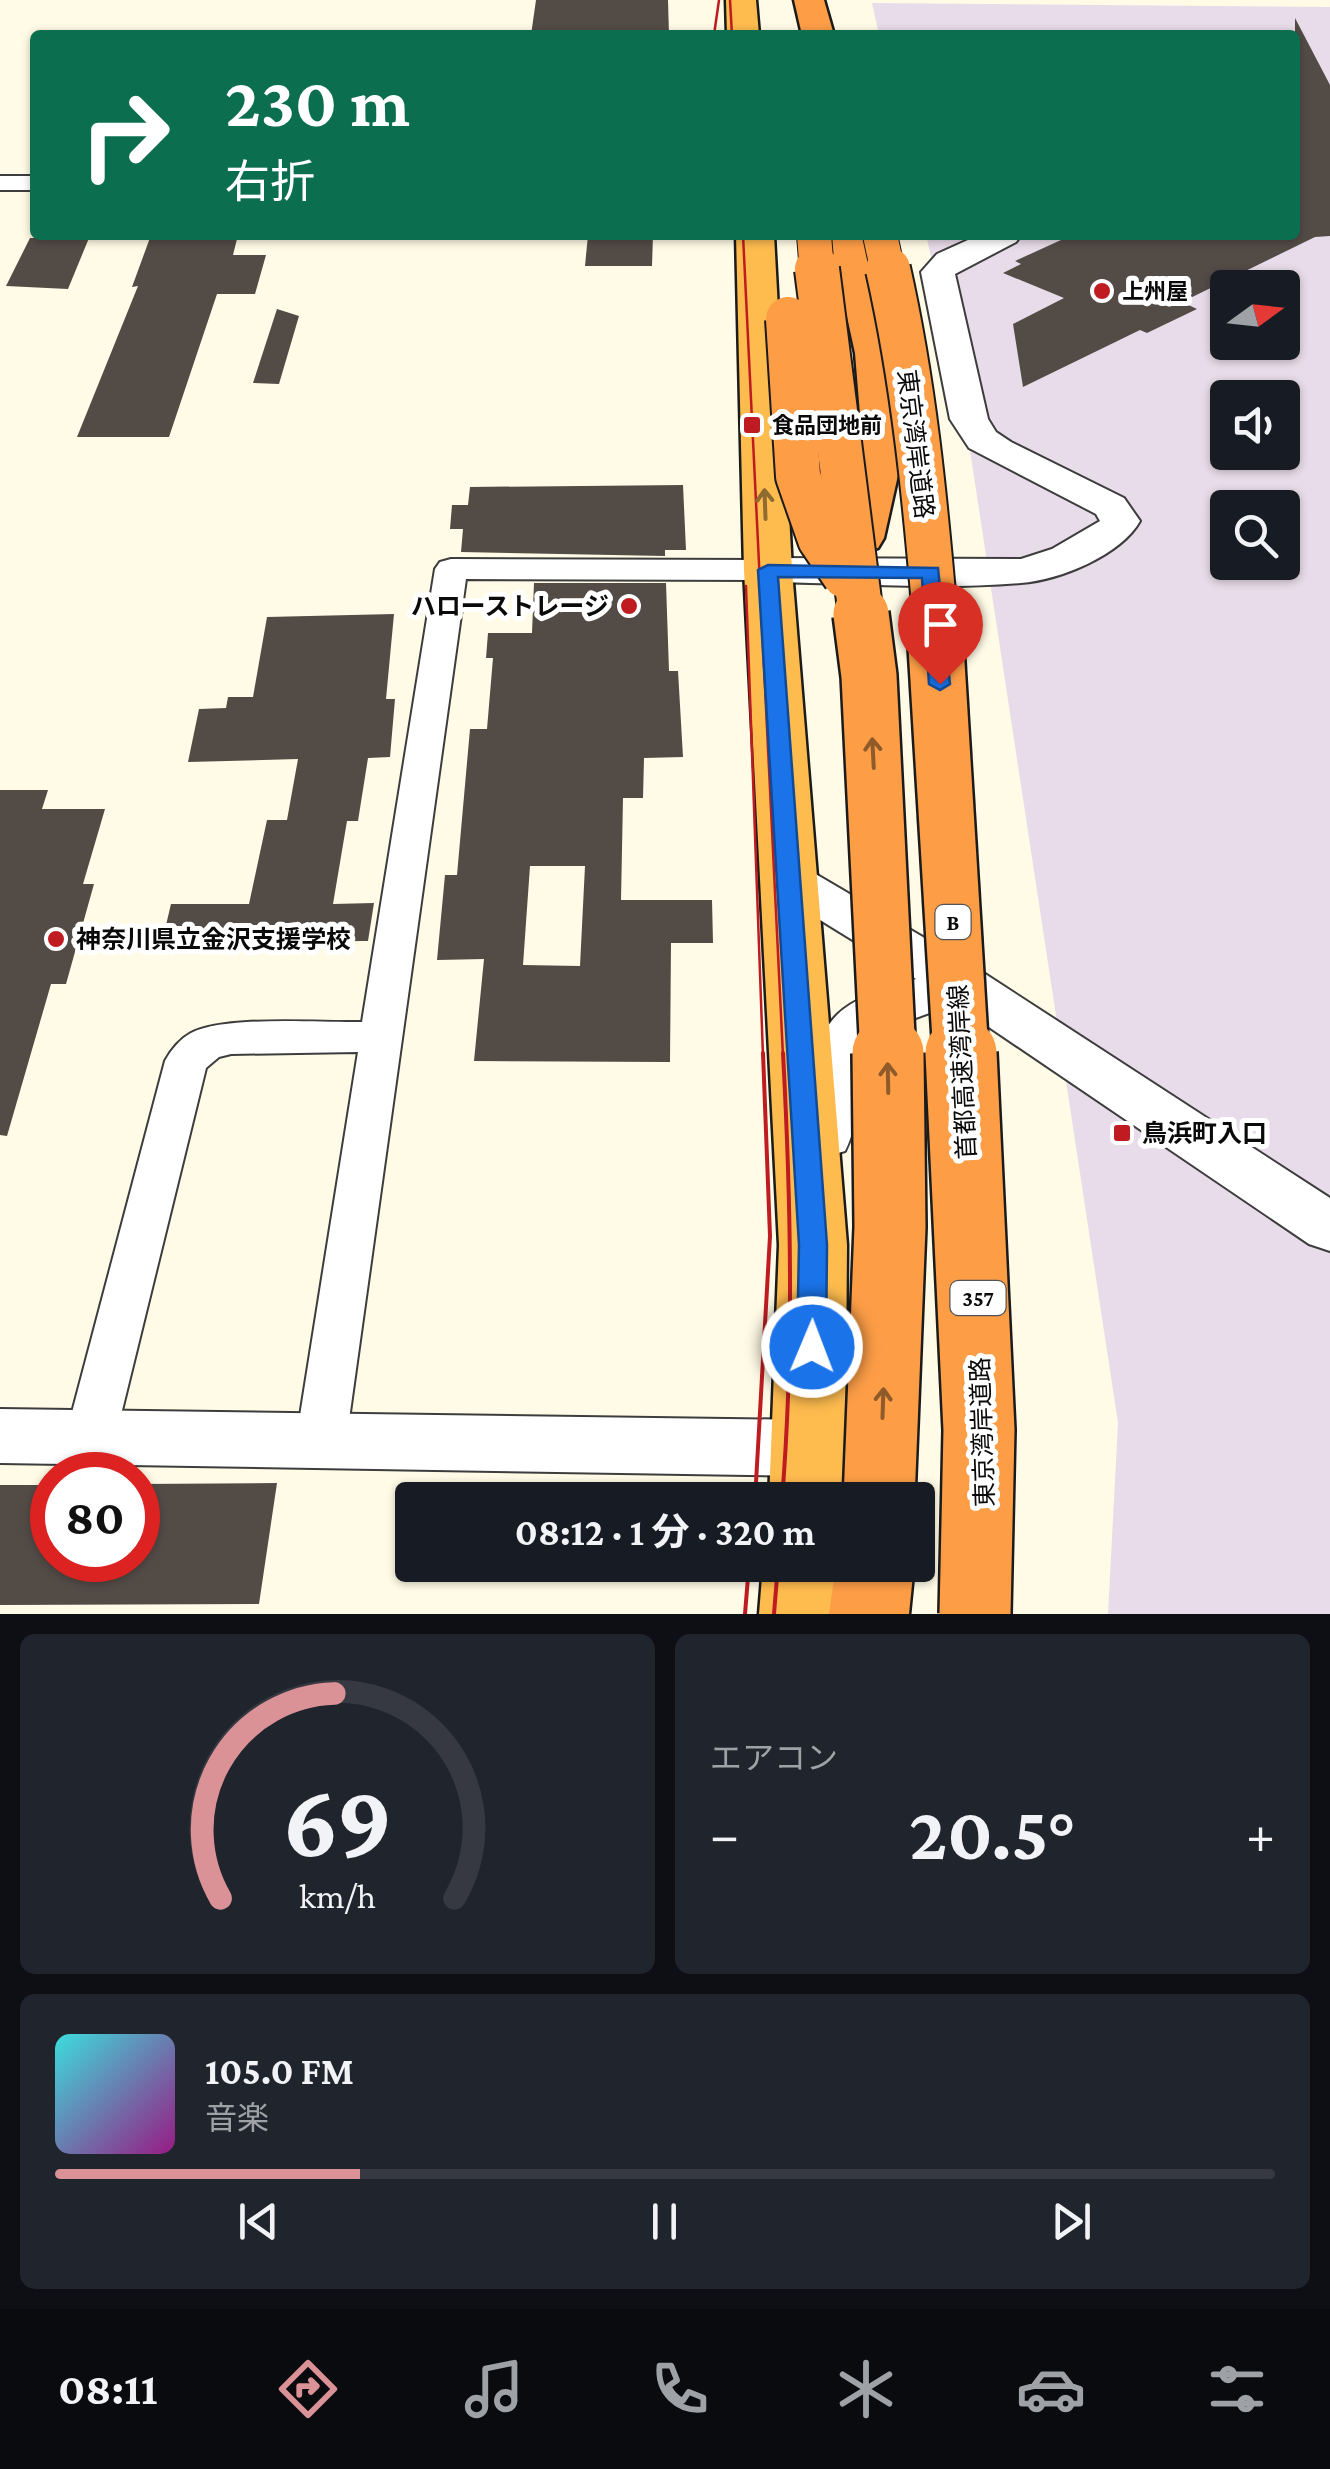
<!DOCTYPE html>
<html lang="ja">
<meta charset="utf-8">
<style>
:root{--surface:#171b24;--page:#20242c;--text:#f1f3f6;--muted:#9ea1a6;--line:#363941;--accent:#da9296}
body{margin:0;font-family:"Crimson Pro","Noto Sans JP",serif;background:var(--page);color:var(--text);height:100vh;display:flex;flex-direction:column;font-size:38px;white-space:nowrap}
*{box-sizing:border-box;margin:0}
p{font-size:32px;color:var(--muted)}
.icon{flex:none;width:55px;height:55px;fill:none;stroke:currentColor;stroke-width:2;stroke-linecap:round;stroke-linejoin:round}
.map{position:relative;height:1614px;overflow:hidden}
.sheet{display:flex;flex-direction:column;gap:20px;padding:20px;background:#0d0f14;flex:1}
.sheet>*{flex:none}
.top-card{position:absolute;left:30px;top:30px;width:1270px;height:210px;border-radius:10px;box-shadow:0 2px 8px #0004;background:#0b6e4f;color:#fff;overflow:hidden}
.needle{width:65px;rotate:75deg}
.controls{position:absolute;left:1210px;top:270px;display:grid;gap:20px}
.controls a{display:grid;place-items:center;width:90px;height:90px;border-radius:10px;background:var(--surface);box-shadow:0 2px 8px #0004;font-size:50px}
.speed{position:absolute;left:30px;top:1452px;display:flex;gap:20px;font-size:50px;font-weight:700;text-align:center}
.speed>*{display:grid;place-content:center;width:130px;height:130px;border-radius:50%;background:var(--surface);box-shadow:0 2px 8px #0004;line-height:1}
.speed .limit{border:15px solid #d22;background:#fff;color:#111}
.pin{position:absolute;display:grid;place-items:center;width:85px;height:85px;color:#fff;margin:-102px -42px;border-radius:50% 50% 50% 0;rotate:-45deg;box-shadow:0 0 10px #0007}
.pin .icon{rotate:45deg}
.me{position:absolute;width:110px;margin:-55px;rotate:1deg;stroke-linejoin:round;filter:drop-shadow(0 0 8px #0008)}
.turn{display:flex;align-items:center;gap:35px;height:210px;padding:0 30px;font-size:45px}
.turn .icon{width:130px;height:130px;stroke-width:2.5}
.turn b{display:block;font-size:70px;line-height:85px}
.big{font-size:75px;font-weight:700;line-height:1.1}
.sheet .widget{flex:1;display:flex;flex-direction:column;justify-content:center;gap:15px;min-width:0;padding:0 35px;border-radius:15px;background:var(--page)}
.sheet .dial{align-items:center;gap:0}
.dial svg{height:260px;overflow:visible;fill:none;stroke:var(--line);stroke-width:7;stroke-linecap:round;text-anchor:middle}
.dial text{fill:var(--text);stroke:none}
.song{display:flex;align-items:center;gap:30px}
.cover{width:120px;height:120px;border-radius:15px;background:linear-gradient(135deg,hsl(180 70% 55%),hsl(310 70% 35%))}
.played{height:10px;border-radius:5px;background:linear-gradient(90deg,var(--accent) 25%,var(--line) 25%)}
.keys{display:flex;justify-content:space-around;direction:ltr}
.heat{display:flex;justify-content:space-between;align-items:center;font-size:55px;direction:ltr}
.sheet .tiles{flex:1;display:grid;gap:20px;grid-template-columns:1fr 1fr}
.widget:last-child{grid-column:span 2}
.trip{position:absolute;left:395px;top:1482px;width:540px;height:100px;border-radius:10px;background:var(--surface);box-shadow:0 2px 8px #0004;font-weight:700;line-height:100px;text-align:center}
.dock{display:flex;height:160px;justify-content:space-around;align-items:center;background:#090b0e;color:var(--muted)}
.dock .icon{width:70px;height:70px}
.dock .on{color:var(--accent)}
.dock b{font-size:45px;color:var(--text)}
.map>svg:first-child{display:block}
.industrial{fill:#e9dcea;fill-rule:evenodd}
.building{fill:#534b46;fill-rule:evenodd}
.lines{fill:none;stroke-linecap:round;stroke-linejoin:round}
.minor-casing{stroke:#3d3d3d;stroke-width:4}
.tertiary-casing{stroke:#3d3d3d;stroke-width:4}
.trunk-casing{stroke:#1b1b1b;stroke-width:5}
.motorway-casing{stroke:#1b1b1b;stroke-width:5}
.minor{fill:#fff;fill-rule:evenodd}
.tertiary{fill:#fff;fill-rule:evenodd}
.trunk{fill:#febb4e;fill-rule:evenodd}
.motorway{fill:#fd9d46;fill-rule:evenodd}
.tram-far1{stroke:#bf1c21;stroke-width:2.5}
.tram{stroke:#bf1c21;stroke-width:4}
.motorway-bridge-far3-casing{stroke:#1b1b1b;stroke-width:36;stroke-linecap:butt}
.motorway-bridge-far2-casing{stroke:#1b1b1b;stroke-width:48;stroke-linecap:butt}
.motorway-bridge-far1-casing{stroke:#1b1b1b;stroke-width:60;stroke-linecap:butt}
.motorway-bridge-casing{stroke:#1b1b1b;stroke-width:76;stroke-linecap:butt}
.motorway-bridge-far3{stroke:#fd9d46;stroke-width:34}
.motorway-bridge-far2{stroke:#fd9d46;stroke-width:44}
.motorway-bridge-far1{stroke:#fd9d46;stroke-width:55}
.motorway-bridge{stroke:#fd9d46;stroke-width:71}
.oneway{stroke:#906b2f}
.oneway2{stroke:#905b2b}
.route{fill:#1a73e8;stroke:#114b97;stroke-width:2.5}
.poi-dot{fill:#bf1c21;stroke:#fff;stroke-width:4}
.labels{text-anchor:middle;stroke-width:10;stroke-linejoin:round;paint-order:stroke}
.far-poi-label{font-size:22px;font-weight:bold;fill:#0a0a0a;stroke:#fff;text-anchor:start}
.shield{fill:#fff;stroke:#545454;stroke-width:2.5}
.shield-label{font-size:22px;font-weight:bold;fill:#0a0a0a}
.street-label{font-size:25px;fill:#0a0a0a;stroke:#fff}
.poi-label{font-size:25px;font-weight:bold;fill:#0a0a0a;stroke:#fff;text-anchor:start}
</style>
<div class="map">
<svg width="1330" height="1614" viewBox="0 0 1330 1614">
<rect width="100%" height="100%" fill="#fffbe6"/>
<path class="industrial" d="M872,3L1330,7V1614H1108L1118,1423L959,378L926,235H1295V35H879ZM1228,288H1282V342H1228ZM1228,398H1282V452H1228ZM1228,508H1282V562H1228Z"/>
<g class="building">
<path d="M536,0H668L669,35H531Z"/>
<path d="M1295,18L1330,85V236L1315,237L1182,302L1197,309L1147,333L1140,330L1023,387L1013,324L1064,298L1003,273L1021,264L1015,261L1072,235H1295Z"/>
<path d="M151,235H238L233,255H266L255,294H217L169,437H77L138,286L132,287Z"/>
<path d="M588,235H653L652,266H585Z"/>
<path d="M30,238H89L68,289L6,286Z"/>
<path d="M277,309L299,316L279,384L253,383Z"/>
<path d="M683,485L686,550H665V556L461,552L463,529H450L452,505H468L470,487Z"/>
<path d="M534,583H666L669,671H678L683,757L644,758L643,798H623L621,900H712L713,943H671L670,1062L474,1061L484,959L437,960L445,875H457L470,729H487L493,658H486L488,633H532ZM530,866H585L580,966L523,965Z"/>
<path d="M394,614L386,699H395L390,757L368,758L358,821H347L333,904L374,903L368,941L162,942L171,904H249L267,820H287L298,759L188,762L199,709L226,708L228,697H253L267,617Z"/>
<path d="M0,790H48L42,809H105L83,884H94L66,984H51L7,1136L0,1135Z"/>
<path d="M277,1483L259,1604L0,1605V1485H52V1560H138V1484Z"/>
</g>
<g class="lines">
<defs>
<g id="minor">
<rect x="0" y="176" width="35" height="14"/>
<path d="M451,559L768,560L780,563L784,570L780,577L768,580L466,579L346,1441L339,1456L321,1463L303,1456L296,1441L358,1052L231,1054L219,1057L206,1068L115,1439L108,1454L90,1461L72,1454L65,1439L165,1061C171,1050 180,1039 191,1033C226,1015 321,1023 362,1022L435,569L440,562Z"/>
</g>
<g id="tertiary">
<path d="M979,235H1021L1016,242L955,274L988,419L996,432L1011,442L1124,498L1140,521C1121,555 1060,580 1021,583C938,590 852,583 768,582L753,579L747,570L753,561L768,558L1021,559L1052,549L1100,521L1096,514L969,448L950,419L921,272L937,254Z"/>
<path d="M790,864L807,869L979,970L1330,1198V1251L1309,1244L955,1004C894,1026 868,1028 858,1098C855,1118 854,1134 845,1151L825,1157L805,1151C787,1119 811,1039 838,1014C858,995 890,988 916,979L773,891L765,880L773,869Z"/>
<path d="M0,1409L810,1420L833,1429L842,1448L833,1467L810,1476L0,1463Z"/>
</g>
<g id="trunk">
<path d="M726,0H756L759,35H727Z"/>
<path d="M736,235H774L792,570L847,1245L845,1500H769L779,1245L744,570Z"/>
<path d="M763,1565H841L839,1614H759Z"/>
</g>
<g id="motorway">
<path d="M794,0H824L834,35H802Z"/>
<path d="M829,235H867L897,353L906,439L884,538L878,548L861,552L844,548L838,538L862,439L855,353Z"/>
<path d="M836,1565H914L909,1614H829Z"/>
</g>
</defs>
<use href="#minor" class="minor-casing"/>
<use href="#tertiary" class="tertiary-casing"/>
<use href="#trunk" class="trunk-casing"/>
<use href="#motorway" class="motorway-casing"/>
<use href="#minor" class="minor"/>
<use href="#tertiary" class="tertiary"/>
<use href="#trunk" class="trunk"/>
<use href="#motorway" class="motorway"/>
<g class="tram-far1">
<path d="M730,0L732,35"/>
<path d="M714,35L719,0"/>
<path d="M743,235L783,1056"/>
<path d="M746,586L763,1056"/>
</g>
<g class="tram">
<path d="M755,1500L770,1236L763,1053"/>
<path d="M782,1500C794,1350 791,1203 783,1053"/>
<path d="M745,1614L749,1565"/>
<path d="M774,1614L778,1565"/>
</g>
<defs>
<g id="motorway-bridge-far3">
<path d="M814,235L817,272"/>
<path d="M880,235L888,272"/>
</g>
<g id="motorway-bridge-far2">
<path d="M817,269L861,616"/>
<path d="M888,269C914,384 925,499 935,616"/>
<path d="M788,319L798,476L820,539L845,576"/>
</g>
<g id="motorway-bridge-far1">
<path d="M861,614L869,676L888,1056"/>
<path d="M934,614L961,1056"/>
</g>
<g id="motorway-bridge">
<path d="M961,1053L979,1430L975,1614"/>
<path d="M879,1500L890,1227L888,1053"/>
</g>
</defs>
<use href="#motorway-bridge-far3" class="motorway-bridge-far3-casing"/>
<use href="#motorway-bridge-far2" class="motorway-bridge-far2-casing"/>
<use href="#motorway-bridge-far1" class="motorway-bridge-far1-casing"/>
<use href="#motorway-bridge" class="motorway-bridge-casing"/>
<use href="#motorway-bridge-far3" class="motorway-bridge-far3"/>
<use href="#motorway-bridge-far2" class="motorway-bridge-far2"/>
<use href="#motorway-bridge-far1" class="motorway-bridge-far1"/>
<use href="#motorway-bridge" class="motorway-bridge"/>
</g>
<defs><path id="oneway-shaft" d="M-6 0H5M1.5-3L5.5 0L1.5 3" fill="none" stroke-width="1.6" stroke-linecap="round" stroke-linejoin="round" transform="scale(2.5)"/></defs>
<use class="oneway" href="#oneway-shaft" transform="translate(765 504) rotate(-92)"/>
<g class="oneway2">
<use href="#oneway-shaft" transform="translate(873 753) rotate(-93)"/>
<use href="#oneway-shaft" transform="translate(888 1078) rotate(-91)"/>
<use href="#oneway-shaft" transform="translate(883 1403) rotate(-88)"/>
</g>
<path class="route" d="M768,565L938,568L950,684L940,690L929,684L922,578L778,577L827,1245L826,1347L822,1355L812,1359L801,1355L797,1347L799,1245L758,570Z"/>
<g class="poi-dot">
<circle cx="1102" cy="291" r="10"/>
<rect x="742" y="415" width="20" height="20" rx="5"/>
<circle cx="629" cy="606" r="10"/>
<circle cx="56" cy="939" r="10"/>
<rect x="1112" y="1123" width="20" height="20" rx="5"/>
</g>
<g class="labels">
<g class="far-poi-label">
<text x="1122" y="299">上州屋</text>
<text x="772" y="433">食品団地前</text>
</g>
<g class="shield">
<rect x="935.5" y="905" width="35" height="34" rx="8"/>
<rect x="950.5" y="1281" width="55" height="34" rx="8"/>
</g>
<g class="shield-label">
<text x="953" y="930">B</text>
<text x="978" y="1306">357</text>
</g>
<g class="street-label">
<text transform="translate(916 444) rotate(83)" y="9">東京湾岸道路</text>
<text transform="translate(962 1072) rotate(-93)" y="9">首都高速湾岸線</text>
<text transform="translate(982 1432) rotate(-92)" y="9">東京湾岸道路</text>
</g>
<g class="poi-label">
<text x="609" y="615" text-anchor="end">ハローストレージ</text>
<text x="76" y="948">神奈川県立金沢支援学校</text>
<text x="1142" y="1142">鳥浜町入口</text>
</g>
</g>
</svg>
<div class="controls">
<a><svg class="needle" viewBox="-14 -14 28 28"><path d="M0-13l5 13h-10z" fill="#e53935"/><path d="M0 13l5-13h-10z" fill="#9ea1a6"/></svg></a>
<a><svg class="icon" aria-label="sound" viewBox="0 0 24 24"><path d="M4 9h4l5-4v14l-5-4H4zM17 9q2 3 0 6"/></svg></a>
<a><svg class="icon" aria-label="search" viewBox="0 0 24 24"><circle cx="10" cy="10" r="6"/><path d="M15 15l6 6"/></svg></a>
</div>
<div class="speed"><div class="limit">80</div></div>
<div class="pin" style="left:940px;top:684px;background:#d93025"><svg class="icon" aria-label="arrive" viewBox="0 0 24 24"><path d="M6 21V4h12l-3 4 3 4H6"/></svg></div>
<svg class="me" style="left:812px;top:1347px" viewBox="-20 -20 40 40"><circle r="17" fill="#1a73e8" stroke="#fff" stroke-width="3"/><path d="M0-11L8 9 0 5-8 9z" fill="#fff"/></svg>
<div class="trip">08:12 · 1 分 · 320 m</div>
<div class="top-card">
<div class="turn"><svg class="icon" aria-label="right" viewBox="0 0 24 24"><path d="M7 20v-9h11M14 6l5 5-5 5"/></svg><div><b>230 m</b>右折</div></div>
</div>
</div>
<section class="sheet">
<div class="tiles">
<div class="widget dial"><svg viewBox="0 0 100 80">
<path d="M14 69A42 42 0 1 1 86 69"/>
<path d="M14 69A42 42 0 0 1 49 6" stroke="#da9296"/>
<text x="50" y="56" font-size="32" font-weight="700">69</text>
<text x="50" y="72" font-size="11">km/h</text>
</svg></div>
<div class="widget"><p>エアコン</p>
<div class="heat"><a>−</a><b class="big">20.5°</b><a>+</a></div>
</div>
<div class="widget">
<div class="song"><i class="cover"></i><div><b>105.0 FM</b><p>音楽</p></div></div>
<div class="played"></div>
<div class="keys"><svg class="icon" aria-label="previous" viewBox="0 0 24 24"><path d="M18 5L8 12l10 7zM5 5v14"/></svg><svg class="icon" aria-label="pause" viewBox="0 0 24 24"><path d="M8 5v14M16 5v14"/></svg><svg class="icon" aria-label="next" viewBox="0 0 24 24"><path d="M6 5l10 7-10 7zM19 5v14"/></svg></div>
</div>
</div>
</section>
<nav class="dock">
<b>08:11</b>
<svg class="icon on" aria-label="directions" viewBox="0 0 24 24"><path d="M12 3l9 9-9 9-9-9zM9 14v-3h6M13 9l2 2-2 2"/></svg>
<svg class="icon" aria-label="music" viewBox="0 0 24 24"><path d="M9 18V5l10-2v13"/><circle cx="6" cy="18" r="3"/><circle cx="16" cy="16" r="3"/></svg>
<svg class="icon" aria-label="phone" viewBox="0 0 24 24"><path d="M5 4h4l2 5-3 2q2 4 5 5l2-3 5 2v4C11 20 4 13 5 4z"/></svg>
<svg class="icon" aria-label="climate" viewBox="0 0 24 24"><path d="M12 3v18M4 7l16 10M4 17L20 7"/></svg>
<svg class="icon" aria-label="car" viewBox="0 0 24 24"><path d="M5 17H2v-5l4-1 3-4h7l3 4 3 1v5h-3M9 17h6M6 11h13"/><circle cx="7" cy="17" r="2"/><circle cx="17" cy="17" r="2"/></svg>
<svg class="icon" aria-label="filters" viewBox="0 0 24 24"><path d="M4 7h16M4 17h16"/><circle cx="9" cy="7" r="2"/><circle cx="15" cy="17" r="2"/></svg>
</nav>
